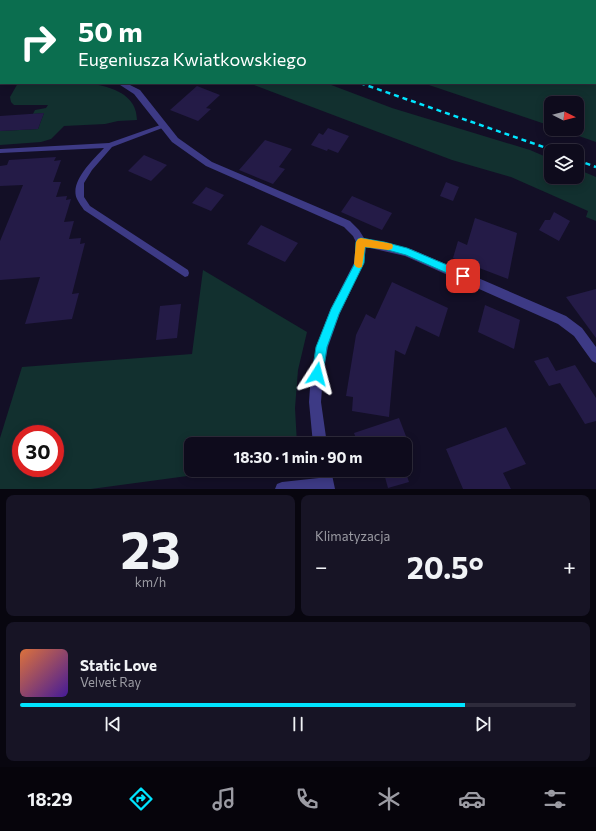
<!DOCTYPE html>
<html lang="pl">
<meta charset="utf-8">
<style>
:root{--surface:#0e0b1c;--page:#171425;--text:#f1f3f6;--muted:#9b9ba3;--line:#2e2b3b;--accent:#00e5ff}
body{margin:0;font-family:Commissioner,sans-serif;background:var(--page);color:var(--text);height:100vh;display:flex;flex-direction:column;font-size:15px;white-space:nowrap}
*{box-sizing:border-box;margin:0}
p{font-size:13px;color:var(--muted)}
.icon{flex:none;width:22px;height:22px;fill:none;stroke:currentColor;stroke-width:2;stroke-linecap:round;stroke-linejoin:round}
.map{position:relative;height:489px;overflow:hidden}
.panel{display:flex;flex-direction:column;gap:6px;padding:6px;background:#08060f;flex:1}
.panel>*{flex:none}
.banner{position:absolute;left:0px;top:0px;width:596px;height:84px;box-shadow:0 2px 10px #0003,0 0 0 1px var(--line);background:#0b6e4f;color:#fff;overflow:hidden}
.needle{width:26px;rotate:96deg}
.tools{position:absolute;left:544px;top:96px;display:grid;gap:8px}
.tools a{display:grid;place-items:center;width:40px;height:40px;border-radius:8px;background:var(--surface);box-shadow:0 2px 10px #0003,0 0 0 1px var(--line);font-size:20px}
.speed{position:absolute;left:12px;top:425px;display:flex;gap:8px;font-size:20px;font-weight:700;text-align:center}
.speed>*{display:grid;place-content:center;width:52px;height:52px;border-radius:50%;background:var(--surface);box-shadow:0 2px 10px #0003,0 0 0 1px var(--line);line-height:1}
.speed .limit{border:6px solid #d22;background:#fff;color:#111}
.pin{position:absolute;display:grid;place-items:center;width:34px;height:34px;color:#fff;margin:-17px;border-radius:8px;box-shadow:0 2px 6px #0006}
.me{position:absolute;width:44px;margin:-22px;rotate:9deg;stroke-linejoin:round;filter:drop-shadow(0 0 3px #0008)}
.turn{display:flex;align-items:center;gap:14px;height:84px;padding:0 12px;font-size:18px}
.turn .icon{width:52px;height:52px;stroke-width:2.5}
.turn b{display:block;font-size:28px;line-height:34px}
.big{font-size:30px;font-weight:700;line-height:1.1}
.panel .card{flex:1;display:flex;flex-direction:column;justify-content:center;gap:6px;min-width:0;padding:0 14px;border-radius:8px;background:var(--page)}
.panel .dial{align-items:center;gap:0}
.dial b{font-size:52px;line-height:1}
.song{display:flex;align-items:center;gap:12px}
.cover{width:48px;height:48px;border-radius:6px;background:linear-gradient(135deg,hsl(20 70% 55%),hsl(260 70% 35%))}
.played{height:4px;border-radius:2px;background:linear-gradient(90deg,var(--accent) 80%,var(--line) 80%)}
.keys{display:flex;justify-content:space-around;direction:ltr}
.heat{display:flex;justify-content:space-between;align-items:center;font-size:22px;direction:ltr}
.panel .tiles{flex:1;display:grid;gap:6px;grid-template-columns:1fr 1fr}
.card:last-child{grid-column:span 2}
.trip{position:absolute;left:184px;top:437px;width:228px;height:40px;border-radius:8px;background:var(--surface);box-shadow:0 2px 10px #0003,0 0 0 1px var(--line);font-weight:700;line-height:40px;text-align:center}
.menu{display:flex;height:64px;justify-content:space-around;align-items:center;background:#06040b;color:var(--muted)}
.menu .icon{width:28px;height:28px}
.menu .active{color:var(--accent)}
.menu b{font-size:18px;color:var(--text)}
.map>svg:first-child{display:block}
.green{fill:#12302f;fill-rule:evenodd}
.building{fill:#241b47}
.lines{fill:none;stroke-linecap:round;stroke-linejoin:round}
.lane{fill:#3d3a85;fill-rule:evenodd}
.street{fill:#3d3a85;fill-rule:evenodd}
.rail-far1{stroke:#00e5ff;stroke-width:2;stroke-dasharray:4 3;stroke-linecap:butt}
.rail{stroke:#00e5ff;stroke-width:2.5;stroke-dasharray:5 4;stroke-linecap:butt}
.route{fill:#00e5ff;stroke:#0095a6}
.slow{fill:#f59e0b}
</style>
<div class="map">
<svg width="596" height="489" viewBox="0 0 596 489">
<rect width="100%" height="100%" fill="#130f26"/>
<g class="green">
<path d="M153,0H596V142L559,129H577V103H551V126L423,83H595V1Z"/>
<path d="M18,83C49,83 137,72 137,120L118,121L105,124L64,126L51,139L41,142L0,145V131L38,129L44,113L33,114L35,110L46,108L48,105H14L11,102L10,97Z"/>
<path d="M249,83H326L392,108L530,150L551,159V177H577V169L596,177V221L586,217L588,211L511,177L452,160Z"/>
<path d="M203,270L307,332L298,370L295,408L297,444H191V470H232L91,489H0V438L22,367L192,354ZM21,434H55V468H21Z"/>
</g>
<g class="building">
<path d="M197,86L220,95L206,108L211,109L198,121L170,110Z"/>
<path d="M44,113L38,129L0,131V116Z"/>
<path d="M328,128L349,136L338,153L328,149L327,151L311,145L319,133L323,135Z"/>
<path d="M265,140L292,149L279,167L285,169L273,184L239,170Z"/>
<path d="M144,155L167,165L151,181L128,171Z"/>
<path d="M56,157L54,161L61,160L53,182H61L56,197L67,196L66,200L71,199L64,222L74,221L69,239L81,238L80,244L85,243L72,294L79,293L72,319L25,324L40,277L0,280V241L23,185L0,186V166L7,165L9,160Z"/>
<path d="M446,182L459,187L453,201L440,196Z"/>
<path d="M206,187L224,195L211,211L192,203Z"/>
<path d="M352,196L392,213L382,230L341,212Z"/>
<path d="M554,212L570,221L559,241L539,230L545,220H550Z"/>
<path d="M475,218L517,233L508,279L453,258L458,241L467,245Z"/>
<path d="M261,225L298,243L285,262L247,244Z"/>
<path d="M392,282L448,308L439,337L416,326L405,355L395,350L389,417L352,411L353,397L346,396L356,335L366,314L375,319Z"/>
<path d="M596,289V338L566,297Z"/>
<path d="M181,304L177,338L156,340L160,306Z"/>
<path d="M485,305L520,320L514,349L478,332Z"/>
<path d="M548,357L556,371L575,365L596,398V421L585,424L560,383L549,386L534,361Z"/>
<path d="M399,418L409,444H358L354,433Z"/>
<path d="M506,427L526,464L503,473L511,489H463L446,449Z"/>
<path d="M383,470H405L409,482L388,488Z"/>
</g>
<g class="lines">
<g class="lane">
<rect x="68" y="0" width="6" height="1"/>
<path d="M163,124L165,125V127L112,147L92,170L84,183V197L90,206L188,270L189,273L188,276L185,277L84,210C82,207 79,203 77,199C69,182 93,160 104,148L0,153V149L109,143Z"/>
</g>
<g class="street">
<rect x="16" y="0" width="6" height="1"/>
<rect x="0" y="36" width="1" height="4"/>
<path d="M117,83H126L140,90L178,138L212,162L350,221L359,230L364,238L411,249L566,316L582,328L596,347V363L592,361L574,336L558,324L405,256L366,247L364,263L340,313L328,347L323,374L321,402L327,444H313L309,402L311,374L316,347L331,308L354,263L356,242L353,236L344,227L206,166L172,142L134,94Z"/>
<path d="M317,470H331L335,489H275L277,484L282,482L319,478Z"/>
</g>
<g class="rail-far1">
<path d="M102,0L105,1"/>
<path d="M360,83L363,84"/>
</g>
<g class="rail">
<path d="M360,83L555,151"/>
<path d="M577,160L596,167"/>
</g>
</g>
<path class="route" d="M361,238L384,242L407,248L466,273L467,276L466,279L463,280L406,255L384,249L365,247L364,263L339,314L327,347L323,374L321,378L317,379L313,378L312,374L316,347L331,309L355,263L356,242L358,239Z"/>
<path class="slow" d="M361,238L388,243L392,244L393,246L392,249L388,250L365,247L362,267L359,268L356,267L354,264L356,242L358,239Z"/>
</svg>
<div class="tools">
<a><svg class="needle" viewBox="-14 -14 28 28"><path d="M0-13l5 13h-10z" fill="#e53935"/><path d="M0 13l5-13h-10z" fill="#9b9ba3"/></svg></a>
<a><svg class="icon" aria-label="layers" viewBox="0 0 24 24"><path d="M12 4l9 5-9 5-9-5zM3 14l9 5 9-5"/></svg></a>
</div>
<div class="speed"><div class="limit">30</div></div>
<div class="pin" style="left:463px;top:276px;background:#d93025"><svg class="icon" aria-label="arrive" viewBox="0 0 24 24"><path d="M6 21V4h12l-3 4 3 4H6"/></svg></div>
<svg class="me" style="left:317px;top:374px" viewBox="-20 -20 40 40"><path d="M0-17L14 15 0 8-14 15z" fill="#00e5ff" stroke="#fff" stroke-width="4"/></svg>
<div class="trip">18:30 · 1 min · 90 m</div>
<div class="banner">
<div class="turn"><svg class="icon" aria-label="right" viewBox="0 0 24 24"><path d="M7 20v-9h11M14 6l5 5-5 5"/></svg><div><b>50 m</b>Eugeniusza Kwiatkowskiego</div></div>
</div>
</div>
<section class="panel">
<div class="tiles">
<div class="card dial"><b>23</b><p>km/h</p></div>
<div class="card"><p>Klimatyzacja</p>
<div class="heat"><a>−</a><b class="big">20.5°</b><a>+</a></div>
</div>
<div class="card">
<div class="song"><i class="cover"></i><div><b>Static Love</b><p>Velvet Ray</p></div></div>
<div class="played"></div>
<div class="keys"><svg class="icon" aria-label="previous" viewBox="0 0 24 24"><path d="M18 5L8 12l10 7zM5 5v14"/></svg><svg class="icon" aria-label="pause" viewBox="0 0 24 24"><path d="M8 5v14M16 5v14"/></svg><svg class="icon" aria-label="next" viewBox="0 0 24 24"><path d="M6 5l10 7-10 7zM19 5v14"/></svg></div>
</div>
</div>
</section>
<nav class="menu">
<b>18:29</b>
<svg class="icon active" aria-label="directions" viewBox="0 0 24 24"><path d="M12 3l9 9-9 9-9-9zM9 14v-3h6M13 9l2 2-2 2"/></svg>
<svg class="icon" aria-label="music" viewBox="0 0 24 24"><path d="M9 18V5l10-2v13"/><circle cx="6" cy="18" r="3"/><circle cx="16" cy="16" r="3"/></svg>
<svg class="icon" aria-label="phone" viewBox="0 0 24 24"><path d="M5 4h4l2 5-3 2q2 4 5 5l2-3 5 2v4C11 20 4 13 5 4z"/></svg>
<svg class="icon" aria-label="climate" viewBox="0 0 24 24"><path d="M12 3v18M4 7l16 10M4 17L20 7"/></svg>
<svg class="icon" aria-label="car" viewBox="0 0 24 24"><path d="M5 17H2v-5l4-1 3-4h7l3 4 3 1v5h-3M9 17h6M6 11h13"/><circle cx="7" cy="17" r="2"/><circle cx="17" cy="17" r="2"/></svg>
<svg class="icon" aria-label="filters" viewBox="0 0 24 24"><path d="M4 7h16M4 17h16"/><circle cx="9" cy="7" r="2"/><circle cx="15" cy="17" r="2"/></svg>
</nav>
